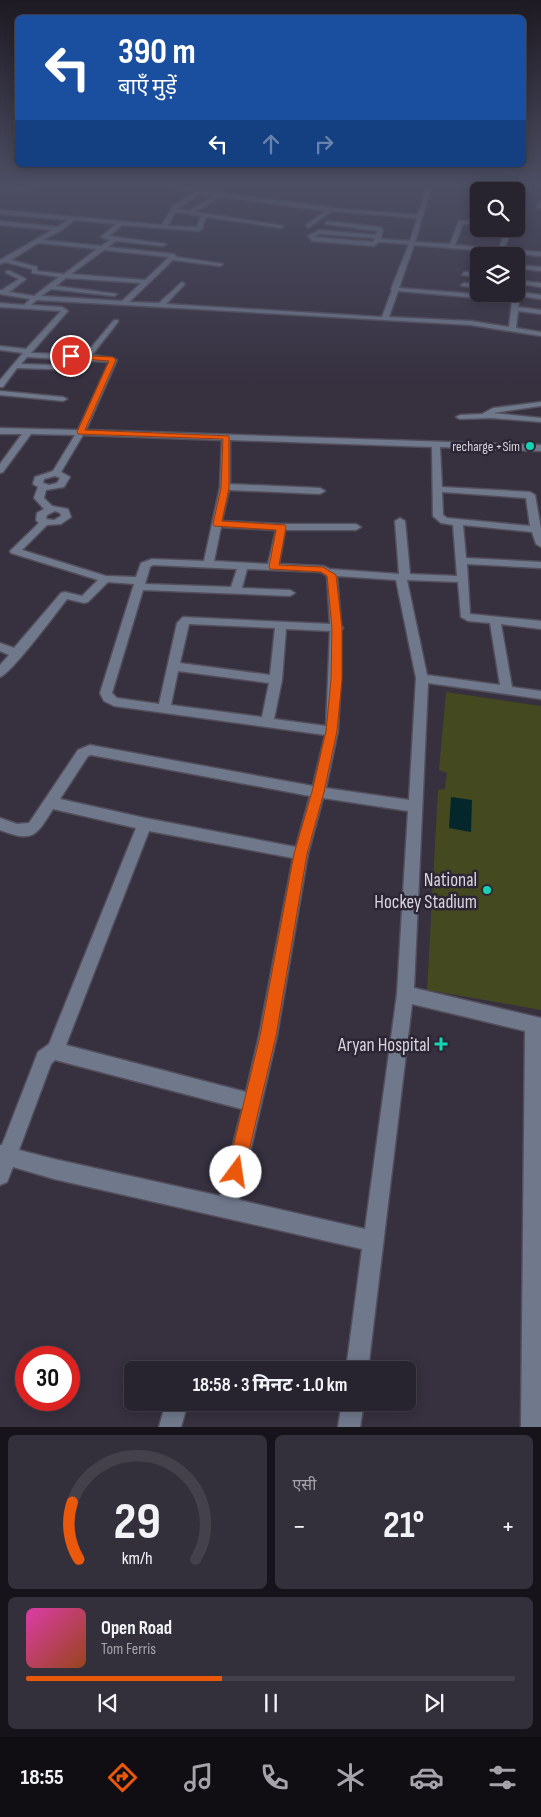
<!DOCTYPE html>
<html lang="hi">
<meta charset="utf-8">
<style>
:root{--surface:#28242f;--page:#34303b;--text:#f1f3f6;--muted:#a5a4aa;--line:#44414b;--accent:#ea580c}
body{margin:0;font-family:"Sofia Sans Condensed","Noto Sans Devanagari",sans-serif;background:var(--page);color:var(--text);height:100vh;display:flex;flex-direction:column;font-size:19px;white-space:nowrap}
*{box-sizing:border-box;margin:0}
p{font-size:16px;color:var(--muted)}
.icon{flex:none;width:28px;height:28px;fill:none;stroke:currentColor;stroke-width:2;stroke-linecap:round;stroke-linejoin:round}
.map{position:relative;height:1427px;overflow:hidden}
.panel{display:flex;flex-direction:column;gap:8px;padding:8px;background:#16141a;flex:1}
.panel>*{flex:none}
.top-card{position:absolute;left:15px;top:15px;width:511px;height:152px;border-radius:8px;box-shadow:0 2px 12px #0003,0 0 0 1px var(--line);background:#1a4fa0;color:#fff;overflow:hidden}
.controls{position:absolute;left:470px;top:182px;display:grid;gap:10px}
.controls a{display:grid;place-items:center;width:55px;height:55px;border-radius:8px;background:var(--surface);box-shadow:0 2px 12px #0003,0 0 0 1px var(--line);font-size:25px}
.speed{position:absolute;left:15px;top:1346px;display:flex;gap:10px;font-size:25px;font-weight:700;text-align:center}
.speed>*{display:grid;place-content:center;width:65px;height:65px;border-radius:50%;background:var(--surface);box-shadow:0 2px 12px #0003,0 0 0 1px var(--line);line-height:1}
.speed .limit{border:8px solid #d22;background:#fff;color:#111}
.pin{position:absolute;display:grid;place-items:center;width:42px;height:42px;color:#fff;margin:-21px;border:2px solid #fff;border-radius:50%;box-shadow:0 1px 5px #0007}
.me{position:absolute;width:55px;margin:-28px;rotate:14deg;stroke-linejoin:round;filter:drop-shadow(0 0 4px #0008)}
.turn{display:flex;align-items:center;gap:18px;height:105px;padding:0 20px;font-size:22px}
.turn .icon{width:65px;height:65px;stroke-width:2.5}
.turn b{display:block;font-size:35px;line-height:42px}
.lanes{display:flex;align-items:center;height:48px;padding:0 20px;background:#0003;justify-content:center;gap:25px;direction:ltr}
.lanes .off{opacity:.35}
.big{font-size:38px;font-weight:700;line-height:1.1}
.panel .tile{flex:1;display:flex;flex-direction:column;justify-content:center;gap:8px;min-width:0;padding:0 18px;border-radius:8px;background:var(--page)}
.panel .dial{align-items:center;gap:0}
.dial svg{height:130px;overflow:visible;fill:none;stroke:var(--line);stroke-width:7;stroke-linecap:round;text-anchor:middle}
.dial text{fill:var(--text);stroke:none}
.song{display:flex;align-items:center;gap:15px}
.cover{width:60px;height:60px;border-radius:8px;background:linear-gradient(135deg,hsl(320 70% 55%),hsl(20 70% 35%))}
.played{height:5px;border-radius:2px;background:linear-gradient(90deg,var(--accent) 40%,var(--line) 40%)}
.keys{display:flex;justify-content:space-around;direction:ltr}
.heat{display:flex;justify-content:space-between;align-items:center;font-size:28px;direction:ltr}
.panel .tiles{flex:1;display:grid;gap:8px;grid-template-columns:1fr 1fr}
.tile:last-child{grid-column:span 2}
.trip{position:absolute;left:124px;top:1361px;width:292px;height:50px;border-radius:8px;background:var(--surface);box-shadow:0 2px 12px #0003,0 0 0 1px var(--line);font-weight:700;line-height:50px;text-align:center}
.tab-bar{display:flex;height:80px;justify-content:space-around;align-items:center;background:#100e13;color:var(--muted)}
.tab-bar .icon{width:35px;height:35px}
.tab-bar .selected{color:var(--accent)}
.tab-bar b{font-size:22px;color:var(--text)}
.map>svg:first-child{display:block}
.green{fill:#454920}
.water{fill:#03272a}
.lines{fill:none;stroke-linecap:round;stroke-linejoin:round}
.minor-casing{stroke:#534e5c;stroke-width:3}
.minor{fill:#6f798b;fill-rule:evenodd}
.route{fill:#ea580c;stroke:#983908}
.poi-dot{fill:#13d5b3;stroke:#2c2634;stroke-width:2}
.labels{text-anchor:middle;stroke-width:5;stroke-linejoin:round;paint-order:stroke}
.far-poi-label{font-size:14px;fill:#d8d5de;stroke:#2c2634;text-anchor:end}
.near-poi-label{font-size:19px;fill:#d8d5de;stroke:#2c2634;text-anchor:end}
</style>
<div class="map">
<svg width="541" height="1427" viewBox="0 0 541 1427">
<rect width="100%" height="100%" fill="#36303f"/>
<path class="green" d="M446,692L541,706V1010L427,990L438,790L445,789L447,773L439,770Z"/>
<path class="water" d="M451,797L472,800L471,832L449,828Z"/>
<g class="lines">
<defs>
<g id="minor">
<path d="M0,187H36L27,191L0,189Z"/>
<path d="M169,187L200,189L209,187L204,191L342,209L418,215L427,187H431L415,242L450,244L459,221H479V225L463,224L455,245L499,249L506,229H512L504,249L541,252V256L503,253L502,256H496L498,252L414,245L399,288L513,297V294H516V265L541,267V271L523,269L521,281L541,283V287L521,284L520,292L541,295V299L520,296L518,307L541,310V314L518,311L516,328L541,332V336L471,325L37,300L31,305L62,307L68,311L31,353L85,355L114,320H118V322L92,355L113,358L117,360L86,430L541,445V451L440,447L442,487L530,492L535,495L541,529V547L536,544L532,532L463,525L466,558L541,562V568L467,564L470,614L541,621V629L501,624L512,687L541,691V699L428,683L414,988L541,1018V1427H521L525,1031L412,1004L368,1370H346L362,1249L54,1179L13,1167L7,1182L0,1185V1145H2L38,1052L49,1044L136,828L53,809C36,836 33,843 0,830V818L17,824L29,823L78,750L90,745L313,786L325,735L114,706L104,701L100,693L134,584L108,582L88,602L84,603L67,599C57,612 11,674 0,677V665L9,655L0,651V643L14,648L61,593L65,592L82,596L98,580L11,553L10,551L39,523L36,520L37,513L44,509L34,498L38,487L33,484L35,477L53,471L75,435L31,434L3,472L0,473V464L22,434H0V428L78,430L109,362L27,357L21,364L79,366L83,368L79,370L17,368L3,387H0V380L23,353L0,350V346L26,349L61,311L0,307V303L24,305L30,299L0,294V290H2L19,279L6,273V271H10L26,279L9,292L34,296L59,277L32,273V269L5,262L0,264V260L52,230L0,225V221L57,227L68,220L0,214V210L162,225L173,206L196,192ZM200,194L326,211L306,225L308,228L332,211L417,218L410,241L381,239L383,229L380,227L327,221L325,224L377,231L376,235L319,230L308,236L312,241L374,246L379,242L409,244L391,289L392,290L382,317L166,304L184,285L185,284L182,282L159,303L129,302L173,260L220,266L223,264L177,257L174,254L108,247L116,241L163,246L166,244L109,236L122,225L199,231L202,229L206,217L281,228L284,226L195,212L215,200L213,197L189,211L177,209ZM175,212L201,216L197,227L168,226ZM75,220L116,224L101,237L110,240L101,246L43,240L62,230ZM320,234L375,238L373,242L314,237ZM38,243L97,249L64,274L37,271V267L11,260ZM104,250L169,257L145,280L71,274ZM66,278L141,283L122,301L41,296L51,289L114,296L117,294L56,286ZM398,291L512,301L509,327L471,321L389,317ZM83,435L222,440L220,487L204,561L152,559L141,563L136,577L106,576L22,550L47,525L61,524L71,517L68,509L52,506L44,498L46,490L64,487L70,477L61,472ZM230,440L432,447L433,516L441,523L453,525L457,576L410,574L405,521L400,518L395,521L399,574L330,569L323,566L279,564L285,530H356L361,527L356,524H281L222,521L229,490L320,494L325,491L320,488L230,484ZM55,476L60,478L57,483L49,485L43,483L44,479ZM442,492L526,498L530,526L447,518L443,515ZM55,511L60,513L61,516L54,520L46,519L47,515ZM221,527L276,530L268,564L214,561ZM153,565L237,569L231,587L145,584L150,567ZM247,569L321,572L327,576L330,624L183,617L177,623L159,704L117,698L112,693L143,590L290,596L295,593L290,590L242,588ZM337,576L396,580L416,678L409,800L326,788L338,731L341,672V631L343,628L341,625ZM407,580L458,582L461,617L468,621L490,623L500,685L427,675ZM189,624L275,628L270,675L180,663ZM286,629L330,631L326,726L274,719L282,680ZM178,671L269,683L262,717L171,705ZM91,755L310,796L296,847L145,818L60,799L88,756ZM323,798L408,811L397,994L365,1229L239,1200L277,1036L308,854ZM149,831L293,858L259,1036L246,1092L66,1045ZM55,1060L242,1109L220,1196L54,1159L19,1150L51,1064Z"/>
<path d="M541,201V208H538V203Z"/>
<path d="M518,208L523,209L516,217Z"/>
<path d="M464,272L479,273V277L462,275Z"/>
<path d="M464,283L479,284V288L462,286L461,285Z"/>
<path d="M0,391L63,397L67,399L63,401L0,395Z"/>
<path d="M541,402V406L493,413L541,418V422L491,418L460,419L456,417L460,415L482,414L493,408Z"/>
<path d="M166,1402H188L181,1427H159Z"/>
<path d="M342,1402H364L360,1427H338Z"/>
</g>
</defs>
<use href="#minor" class="minor-casing"/>
<use href="#minor" class="minor"/>
</g>
<linearGradient id="sky" x2="0" y2="1"><stop stop-color="#1e1a23"/><stop offset="0.48" stop-color="#4c4e63"/><stop offset="1" stop-color="#4c4e63" stop-opacity="0"/></linearGradient>
<rect width="541" height="387" fill="url(#sky)"/>
<path class="route" d="M69,355L113,357L116,360L85,430L229,436V488L222,521L285,525L286,527L279,565L323,567L336,575L342,628V680L337,731L324,792L307,854L276,1036L244,1172L242,1178L236,1181L230,1178L227,1172L260,1036L294,854L312,792L326,731L331,680L332,628L327,576L321,572L270,569L269,567L276,530L214,526L213,524L221,488L223,439L78,434L77,432L109,361L71,358L68,356Z"/>
<g class="poi-dot">
<circle cx="530" cy="446" r="5"/>
<circle cx="487" cy="890" r="5"/>
<path d="M438.5 1036.5h5v5h5v5h-5v5h-5v-5h-5v-5h5z"/>
</g>
<g class="labels">
<g class="far-poi-label">
<text x="520" y="451">recharge +Sim</text>
</g>
<g class="near-poi-label">
<text x="477" y="886">National<tspan x="477" dy="22">Hockey Stadium</tspan></text>
<text x="430" y="1051">Aryan Hospital</text>
</g>
</g>
</svg>
<div class="controls">
<a><svg class="icon" aria-label="search" viewBox="0 0 24 24"><circle cx="10" cy="10" r="6"/><path d="M15 15l6 6"/></svg></a>
<a><svg class="icon" aria-label="layers" viewBox="0 0 24 24"><path d="M12 4l9 5-9 5-9-5zM3 14l9 5 9-5"/></svg></a>
</div>
<div class="speed"><div class="limit">30</div></div>
<div class="pin" style="left:71px;top:356px;background:#d93025"><svg class="icon" aria-label="arrive" viewBox="0 0 24 24"><path d="M6 21V4h12l-3 4 3 4H6"/></svg></div>
<svg class="me" style="left:236px;top:1172px" viewBox="-20 -20 40 40"><circle r="19" fill="#fff"/><path d="M0-13L10 11 0 6-10 11z" fill="#ea580c"/></svg>
<div class="trip">18:58 · 3 मिनट · 1.0 km</div>
<div class="top-card">
<div class="turn"><svg class="icon" aria-label="left" viewBox="0 0 24 24"><path d="M17 20v-9H6M10 6l-5 5 5 5"/></svg><div><b>390 m</b>बाएँ मुड़ें</div></div>
<div class="lanes"><svg class="icon" aria-label="left" viewBox="0 0 24 24"><path d="M17 20v-9H6M10 6l-5 5 5 5"/></svg><svg class="icon off" aria-label="ahead" viewBox="0 0 24 24"><path d="M12 20V5M6 11l6-6 6 6"/></svg><svg class="icon off" aria-label="right" viewBox="0 0 24 24"><path d="M7 20v-9h11M14 6l5 5-5 5"/></svg></div>
</div>
</div>
<section class="panel">
<div class="tiles">
<div class="tile dial"><svg viewBox="0 0 100 80">
<path d="M14 69A42 42 0 1 1 86 69"/>
<path d="M14 69A42 42 0 0 1 10 34" stroke="#ea580c"/>
<text x="50" y="56" font-size="32" font-weight="700">29</text>
<text x="50" y="72" font-size="11">km/h</text>
</svg></div>
<div class="tile"><p>एसी</p>
<div class="heat"><a>−</a><b class="big">21°</b><a>+</a></div>
</div>
<div class="tile">
<div class="song"><i class="cover"></i><div><b>Open Road</b><p>Tom Ferris</p></div></div>
<div class="played"></div>
<div class="keys"><svg class="icon" aria-label="previous" viewBox="0 0 24 24"><path d="M18 5L8 12l10 7zM5 5v14"/></svg><svg class="icon" aria-label="pause" viewBox="0 0 24 24"><path d="M8 5v14M16 5v14"/></svg><svg class="icon" aria-label="next" viewBox="0 0 24 24"><path d="M6 5l10 7-10 7zM19 5v14"/></svg></div>
</div>
</div>
</section>
<nav class="tab-bar">
<b>18:55</b>
<svg class="icon selected" aria-label="directions" viewBox="0 0 24 24"><path d="M12 3l9 9-9 9-9-9zM9 14v-3h6M13 9l2 2-2 2"/></svg>
<svg class="icon" aria-label="music" viewBox="0 0 24 24"><path d="M9 18V5l10-2v13"/><circle cx="6" cy="18" r="3"/><circle cx="16" cy="16" r="3"/></svg>
<svg class="icon" aria-label="phone" viewBox="0 0 24 24"><path d="M5 4h4l2 5-3 2q2 4 5 5l2-3 5 2v4C11 20 4 13 5 4z"/></svg>
<svg class="icon" aria-label="climate" viewBox="0 0 24 24"><path d="M12 3v18M4 7l16 10M4 17L20 7"/></svg>
<svg class="icon" aria-label="car" viewBox="0 0 24 24"><path d="M5 17H2v-5l4-1 3-4h7l3 4 3 1v5h-3M9 17h6M6 11h13"/><circle cx="7" cy="17" r="2"/><circle cx="17" cy="17" r="2"/></svg>
<svg class="icon" aria-label="filters" viewBox="0 0 24 24"><path d="M4 7h16M4 17h16"/><circle cx="9" cy="7" r="2"/><circle cx="15" cy="17" r="2"/></svg>
</nav>
